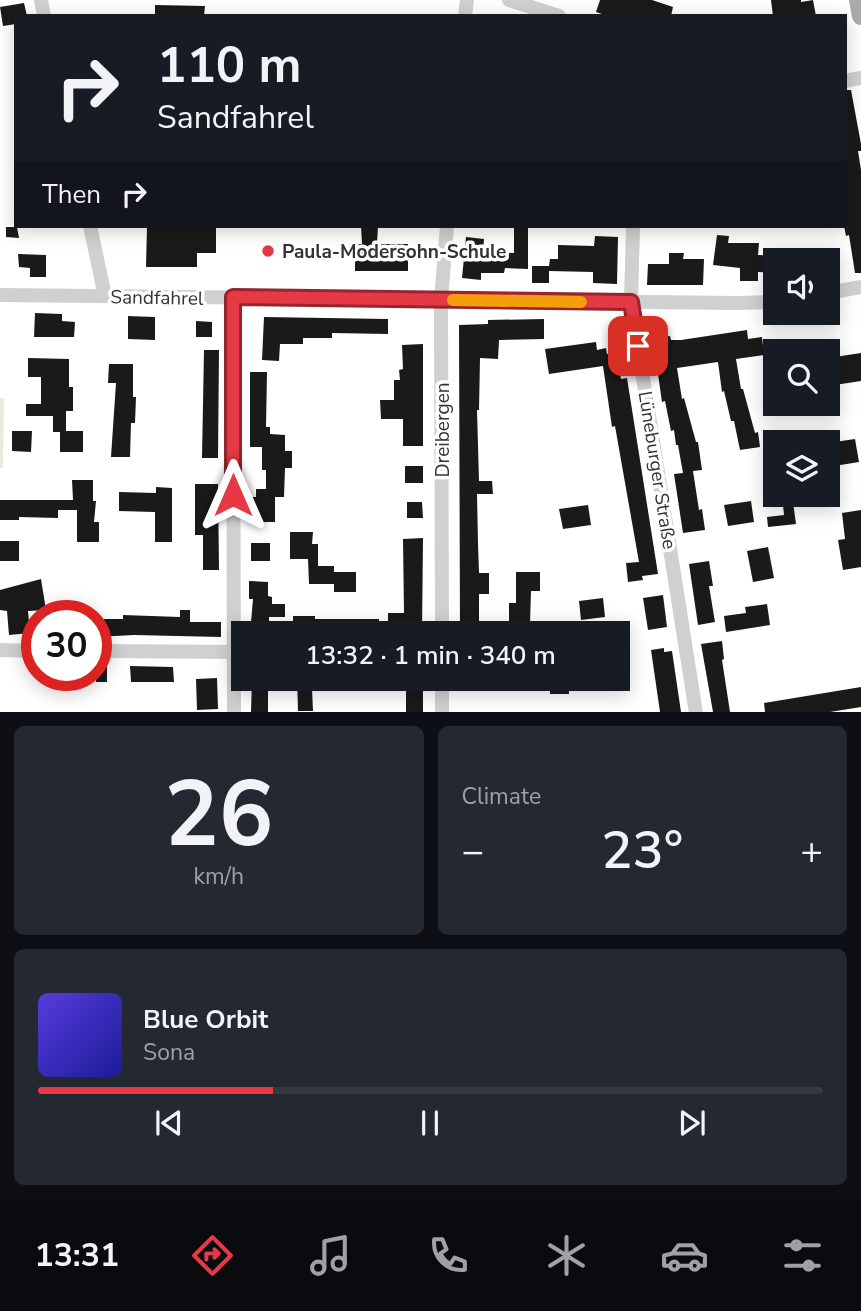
<!DOCTYPE html>
<meta charset="utf-8">
<style>
:root{--surface:#171b24;--page:#242831;--text:#f1f3f6;--muted:#9ea1a6;--line:#363941;--accent:#e63946}
body{margin:0;font-family:"Nunito Sans",sans-serif;background:var(--page);color:var(--text);height:100vh;display:flex;flex-direction:column;font-size:26px;white-space:nowrap}
*{box-sizing:border-box;margin:0}
p{font-size:23px;color:var(--muted)}
.icon{flex:none;width:38px;height:38px;fill:none;stroke:currentColor;stroke-width:2;stroke-linecap:round;stroke-linejoin:round}
.map{position:relative;height:712px;overflow:hidden}
.sheet{display:flex;flex-direction:column;gap:14px;padding:14px;background:#0d0f14;flex:1}
.sheet>*{flex:none}
.guide{position:absolute;left:14px;top:14px;width:833px;height:214px;border-radius:0px;box-shadow:0 4px 18px #0003;background:#171b24;color:var(--text);overflow:hidden}
.buttons{position:absolute;left:763px;top:248px;display:grid;gap:14px}
.buttons a{display:grid;place-items:center;width:77px;height:77px;border-radius:0px;background:var(--surface);box-shadow:0 4px 18px #0003;font-size:35px}
.speed{position:absolute;left:21px;top:600px;display:flex;gap:14px;font-size:35px;font-weight:700;text-align:center}
.speed>*{display:grid;place-content:center;width:91px;height:91px;border-radius:50%;background:var(--surface);box-shadow:0 4px 18px #0003;line-height:1}
.speed .limit{border:10px solid #d22;background:#fff;color:#111}
.pin{position:absolute;display:grid;place-items:center;width:60px;height:60px;color:#fff;margin:-30px;border-radius:14px;box-shadow:0 4px 10px #0006}
.me{position:absolute;width:77px;margin:-38px;rotate:0deg;stroke-linejoin:round;filter:drop-shadow(0 0 5px #0008)}
.turn{display:flex;align-items:center;gap:24px;height:147px;padding:0 28px;font-size:32px}
.turn .icon{width:91px;height:91px;stroke-width:2.5}
.turn b{display:block;font-size:49px;line-height:60px}
.then{display:flex;align-items:center;height:66px;padding:0 28px;background:#0003;gap:14px;font-size:26px}
.big{font-size:52px;font-weight:600;line-height:1.1}
.sheet .widget{flex:1;display:flex;flex-direction:column;justify-content:center;gap:10px;min-width:0;padding:0 24px;border-radius:10px;background:var(--page)}
.sheet .dial{align-items:center;gap:0}
.dial b{font-size:91px;line-height:1}
.song{display:flex;align-items:center;gap:21px}
.cover{width:84px;height:84px;border-radius:10px;background:linear-gradient(135deg,hsl(250 70% 55%),hsl(240 70% 35%))}
.played{height:7px;border-radius:4px;background:linear-gradient(90deg,var(--accent) 30%,var(--line) 30%)}
.keys{display:flex;justify-content:space-around;direction:ltr}
.heat{display:flex;justify-content:space-between;align-items:center;font-size:38px;direction:ltr}
.sheet .tiles{flex:1;display:grid;gap:14px;grid-template-columns:1fr 1fr}
.widget:last-child{grid-column:span 2}
.trip{position:absolute;left:231px;top:621px;width:399px;height:70px;border-radius:0px;background:var(--surface);box-shadow:0 4px 18px #0003;font-weight:600;line-height:70px;text-align:center}
.dock{display:flex;height:112px;justify-content:space-around;align-items:center;background:#090b0e;color:var(--muted)}
.dock .icon{width:49px;height:49px}
.dock .current{color:var(--accent)}
.dock b{font-size:32px;color:var(--text)}
.map>svg:first-child{display:block}
.green{fill:#e6ecdf}
.building{fill:#1a1a1a}
.lines{fill:none;stroke-linecap:round;stroke-linejoin:round}
.minor{stroke:#d0d0d0;stroke-width:14}
.major{stroke:#ababab;stroke-width:18}
.route-casing{stroke:#96252e;stroke-width:18}
.route{stroke:#e63946;stroke-width:12}
.slow{stroke:#f59e0b;stroke-width:12}
.poi-dot{fill:#e63946;stroke:#fff;stroke-width:2.5}
.labels{text-anchor:middle;stroke-width:7;stroke-linejoin:round;paint-order:stroke}
.poi-label{font-size:19px;font-weight:bold;fill:#333;stroke:#fff;text-anchor:start}
.street-label{font-size:19px;fill:#333;stroke:#fff}
</style>
<div class="map">
<svg width="861" height="713" viewBox="0 0 861 713">
<rect width="100%" height="100%" fill="#fff"/>
<path class="green" d="M0,398H4L3,468H0Z"/>
<g class="building">
<path d="M600,0H652L673,7L671,16H608L596,12Z"/>
<path d="M771,0H801V2L813,0L816,16H773Z"/>
<path d="M24,3L27,16H16V24L3,26L0,7Z"/>
<path d="M155,5L205,6L204,16L155,15Z"/>
<path d="M845,90H851L861,144V151H858L861,170V273H855L849,235L846,236L844,226Z"/>
<path d="M147,226H216V253H197V267H146Z"/>
<path d="M361,226H378L377,244H408V271H355V244H362Z"/>
<path d="M6,227H17L19,238L6,237Z"/>
<path d="M514,228H528V269L505,268L504,273H481V280L462,278L466,237L484,239L483,252L514,253Z"/>
<path d="M717,235L729,236L728,243H759L758,255L775,256V273L758,272V281H740V268L713,265Z"/>
<path d="M595,236L618,237L617,284L593,283V272L549,271V283H532V266H549L550,259H558V245L594,246Z"/>
<path d="M669,253H684L683,259H704L703,285H647L648,264H669Z"/>
<path d="M18,254L46,255V277H30V268L19,267Z"/>
<path d="M35,313L62,314V321L75,322L74,337H34Z"/>
<path d="M128,316L155,317V340L128,339Z"/>
<path d="M264,317L388,319V334L332,333V338H303V344H280L279,361L262,360Z"/>
<path d="M544,319V339L499,340L498,359L480,358L479,410H477L479,481H492L493,494H477L478,543L479,573H489V594H479V623H477V634H460L459,325L488,324V320Z"/>
<path d="M196,321L212,322V337H196Z"/>
<path d="M747,330L748,339L762,337L764,355L736,359L741,389H743L755,433L758,432L760,447L740,450L734,421H731L724,391L722,392L718,362L677,368L682,399L684,398L696,442H698L702,470L693,471L699,510L702,509L705,530L683,533L674,474L683,473L678,445H676L674,430L671,431L665,401L662,402L653,339L670,336L671,340H681Z"/>
<path d="M596,342L597,350L606,348L607,354L617,352L621,379L627,378L658,574L642,576L643,580L628,582L626,563L639,562L615,426L612,427L603,366L549,374L545,349Z"/>
<path d="M423,344V446H403V419H381L380,400H394V380H400L399,370L403,369L402,345Z"/>
<path d="M204,350H219L218,458H202Z"/>
<path d="M861,353V381L828,386V358Z"/>
<path d="M28,358L69,359V387H73V411H66V431H83V452H60V432H53V416H26V404H41V377H28Z"/>
<path d="M109,364H133V397H136L135,423H131L130,457H111L116,383H108Z"/>
<path d="M250,372H267L266,427H270V434L285,435V451H292V468H285L284,497H275V522H249L251,497H256V489H266V470H262V447H250Z"/>
<path d="M12,431H32L31,452L12,451Z"/>
<path d="M855,439L859,462L828,467V443Z"/>
<rect x="405" y="466" width="18" height="17"/>
<path d="M72,480H93V501H96L94,522H99V542H77V510H58V518L19,517V520H0V500H73Z"/>
<path d="M195,484H218L219,570H203V535H195Z"/>
<path d="M156,487L172,488V542H155V512L119,511V492L156,493Z"/>
<path d="M782,495H792L796,524L768,527L767,517L784,515Z"/>
<path d="M751,501L754,522L728,526L724,505Z"/>
<path d="M407,502H422L423,518H407Z"/>
<path d="M588,505L591,525L563,529L559,509Z"/>
<path d="M861,510V567L843,570L838,540L845,539L842,513Z"/>
<path d="M290,532H313L312,544H318V566H334V572H356V592H334V584H309L308,559H290Z"/>
<path d="M423,538L422,634H405V627L388,626V613H404L403,539Z"/>
<rect x="0" y="541" width="19" height="20"/>
<rect x="251" y="543" width="19" height="18"/>
<path d="M768,547L774,578L753,582L747,551Z"/>
<path d="M709,561L713,586H709L715,622L698,625L689,564Z"/>
<path d="M516,572H540V591H531L530,623H509V603H516Z"/>
<path d="M41,579L46,610L28,611L30,633L9,635L7,611L0,610V590Z"/>
<path d="M249,581L268,582V596L272,597V604H285V617H269V634H250L253,599H249Z"/>
<path d="M663,595L667,627L648,630L643,598Z"/>
<path d="M603,598L605,617L581,620L579,601Z"/>
<path d="M767,604L770,625L726,632L724,616L746,613L745,607Z"/>
<path d="M180,610H190V622H221V637L134,635L96,637V619H123V615L180,617Z"/>
<path d="M293,616H315V619H379V634H293Z"/>
<path d="M722,641L724,659L722,660L730,712H713L701,644Z"/>
<path d="M664,648V652L672,651L681,712H660L651,650Z"/>
<path d="M107,665V682H96V666Z"/>
<path d="M130,666L173,667L174,682H131Z"/>
<path d="M217,678L218,709L197,710L196,679Z"/>
<path d="M252,679H268V712H251Z"/>
<path d="M297,679H307V688H312L313,711H298Z"/>
<path d="M343,679H381V691L343,690Z"/>
<rect x="406" y="679" width="17" height="33"/>
<rect x="550" y="679" width="19" height="15"/>
<path d="M861,687V707L830,712H765L764,703Z"/>
</g>
<g class="lines">
<g class="minor">
<path d="M41,0L44,16"/>
<path d="M509,0L559,16"/>
<path d="M465,16L467,0"/>
<path d="M845,81L861,78"/>
<path d="M90,226L105,296"/>
<path d="M633,226L631,302L696,713"/>
<path d="M828,293L861,287"/>
<path d="M0,295L738,303L775,302"/>
<path d="M233,297L234,713"/>
<path d="M442,634L441,300L447,226"/>
<path d="M0,650L37,651"/>
<path d="M96,651L242,652"/>
<path d="M442,679V713"/>
</g>
<path class="major" d="M858,0L861,16"/>
</g>
<g class="lines">
<defs>
<path id="route" d="M233,495V297L631,302L638,346"/>
</defs>
<use href="#route" class="route-casing"/>
<use href="#route" class="route"/>
<path class="slow" d="M453,300L581,302"/>
</g>
<circle class="poi-dot" cx="268" cy="251" r="7"/>
<g class="labels">
<g class="poi-label">
<text x="282" y="258">Paula-Modersohn-Schule</text>
</g>
<g class="street-label">
<text transform="translate(157 297) rotate(1)" y="7">Sandfahrel</text>
<text transform="translate(442 430) rotate(-90)" y="7">Dreibergen</text>
<text transform="translate(658 470) rotate(81)" y="7">Lüneburger Straße</text>
</g>
</g>
</svg>
<div class="buttons">
<a><svg class="icon" aria-label="sound" viewBox="0 0 24 24"><path d="M4 9h4l5-4v14l-5-4H4zM17 9q2 3 0 6"/></svg></a>
<a><svg class="icon" aria-label="search" viewBox="0 0 24 24"><circle cx="10" cy="10" r="6"/><path d="M15 15l6 6"/></svg></a>
<a><svg class="icon" aria-label="layers" viewBox="0 0 24 24"><path d="M12 4l9 5-9 5-9-5zM3 14l9 5 9-5"/></svg></a>
</div>
<div class="speed"><div class="limit">30</div></div>
<div class="pin" style="left:638px;top:346px;background:#d93025"><svg class="icon" aria-label="arrive" viewBox="0 0 24 24"><path d="M6 21V4h12l-3 4 3 4H6"/></svg></div>
<svg class="me" style="left:233px;top:495px" viewBox="-20 -20 40 40"><path d="M0-17L14 15 0 8-14 15z" fill="#e63946" stroke="#fff" stroke-width="4"/></svg>
<div class="trip">13:32 · 1 min · 340 m</div>
<div class="guide">
<div class="turn"><svg class="icon" aria-label="right" viewBox="0 0 24 24"><path d="M7 20v-9h11M14 6l5 5-5 5"/></svg><div><b>110 m</b>Sandfahrel</div></div>
<div class="then">Then<svg class="icon" aria-label="right" viewBox="0 0 24 24"><path d="M7 20v-9h11M14 6l5 5-5 5"/></svg></div>
</div>
</div>
<section class="sheet">
<div class="tiles">
<div class="widget dial"><b>26</b><p>km/h</p></div>
<div class="widget"><p>Climate</p>
<div class="heat"><a>−</a><b class="big">23°</b><a>+</a></div>
</div>
<div class="widget">
<div class="song"><i class="cover"></i><div><b>Blue Orbit</b><p>Sona</p></div></div>
<div class="played"></div>
<div class="keys"><svg class="icon" aria-label="previous" viewBox="0 0 24 24"><path d="M18 5L8 12l10 7zM5 5v14"/></svg><svg class="icon" aria-label="pause" viewBox="0 0 24 24"><path d="M8 5v14M16 5v14"/></svg><svg class="icon" aria-label="next" viewBox="0 0 24 24"><path d="M6 5l10 7-10 7zM19 5v14"/></svg></div>
</div>
</div>
</section>
<nav class="dock">
<b>13:31</b>
<svg class="icon current" aria-label="directions" viewBox="0 0 24 24"><path d="M12 3l9 9-9 9-9-9zM9 14v-3h6M13 9l2 2-2 2"/></svg>
<svg class="icon" aria-label="music" viewBox="0 0 24 24"><path d="M9 18V5l10-2v13"/><circle cx="6" cy="18" r="3"/><circle cx="16" cy="16" r="3"/></svg>
<svg class="icon" aria-label="phone" viewBox="0 0 24 24"><path d="M5 4h4l2 5-3 2q2 4 5 5l2-3 5 2v4C11 20 4 13 5 4z"/></svg>
<svg class="icon" aria-label="climate" viewBox="0 0 24 24"><path d="M12 3v18M4 7l16 10M4 17L20 7"/></svg>
<svg class="icon" aria-label="car" viewBox="0 0 24 24"><path d="M5 17H2v-5l4-1 3-4h7l3 4 3 1v5h-3M9 17h6M6 11h13"/><circle cx="7" cy="17" r="2"/><circle cx="17" cy="17" r="2"/></svg>
<svg class="icon" aria-label="filters" viewBox="0 0 24 24"><path d="M4 7h16M4 17h16"/><circle cx="9" cy="7" r="2"/><circle cx="15" cy="17" r="2"/></svg>
</nav>
